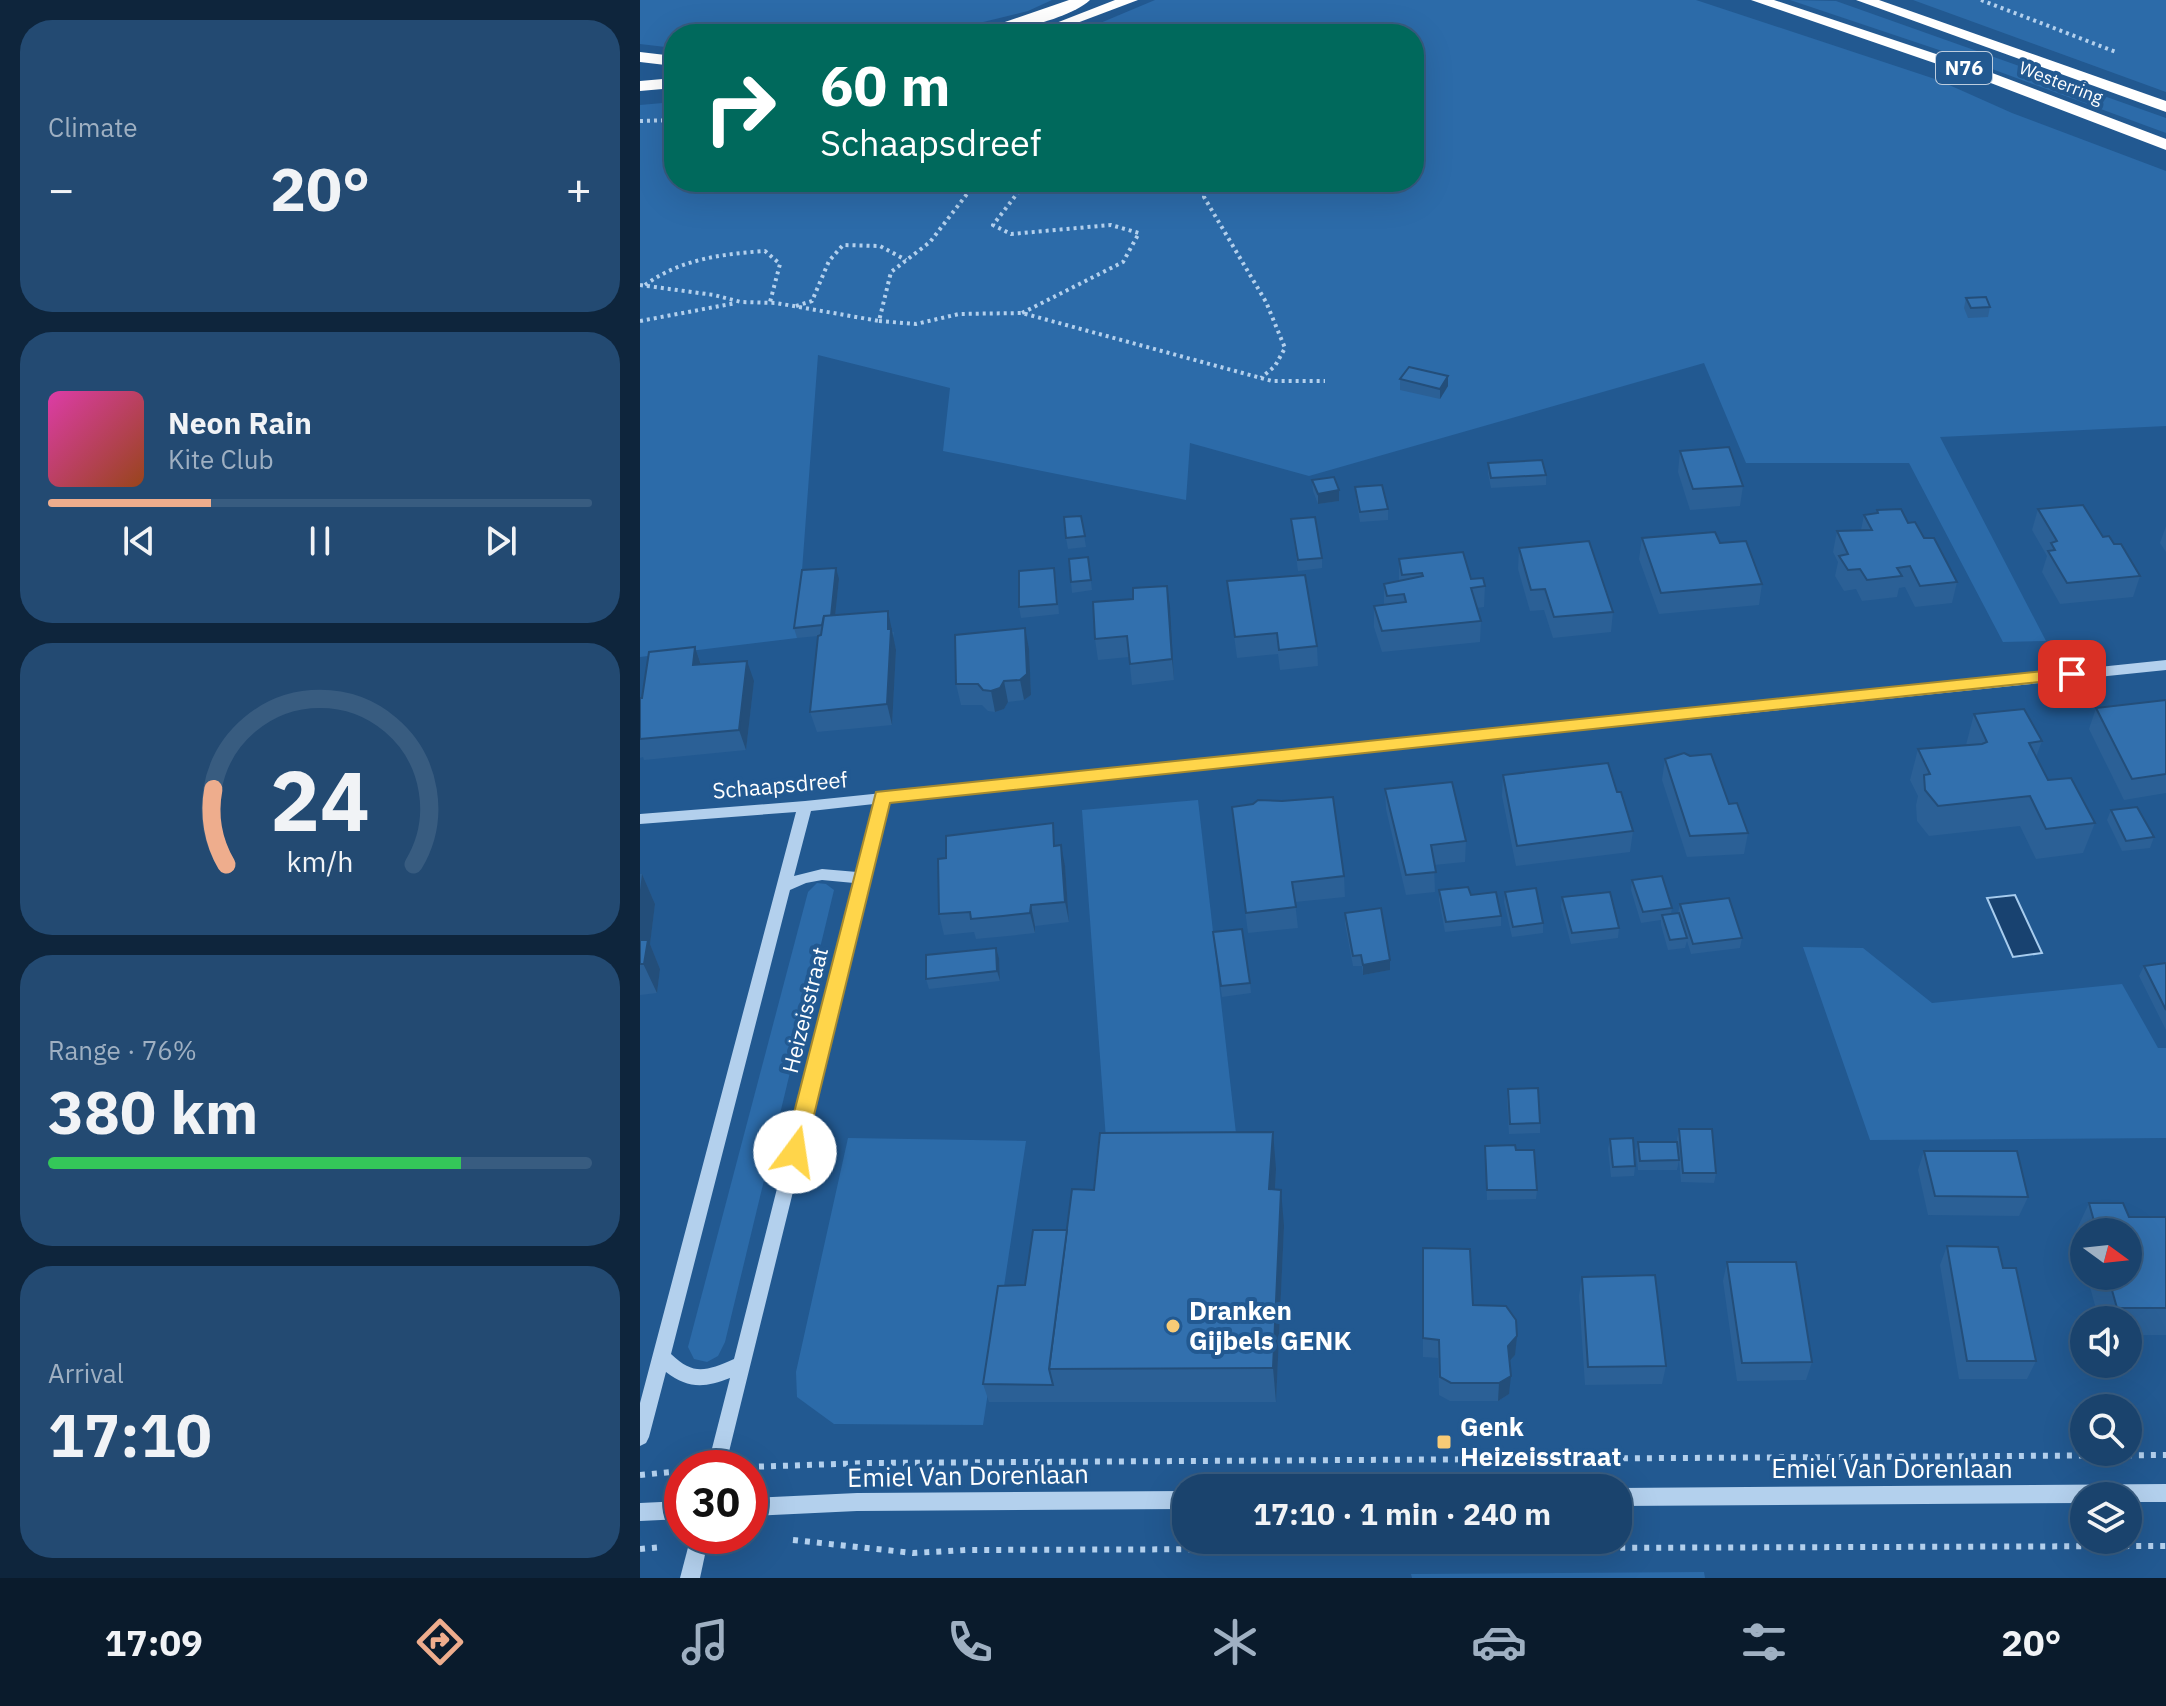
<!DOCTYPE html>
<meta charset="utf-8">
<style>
:root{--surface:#1a436d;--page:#234a72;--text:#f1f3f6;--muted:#9fb0c2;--line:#385c80;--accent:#eead8d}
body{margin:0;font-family:"IBM Plex Sans",sans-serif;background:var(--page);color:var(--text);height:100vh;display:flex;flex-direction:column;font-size:30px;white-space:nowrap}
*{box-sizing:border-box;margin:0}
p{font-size:26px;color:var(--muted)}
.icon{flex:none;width:44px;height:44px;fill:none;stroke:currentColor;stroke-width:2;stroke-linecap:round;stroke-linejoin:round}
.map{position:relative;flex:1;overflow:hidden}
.drawer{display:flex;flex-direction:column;gap:20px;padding:20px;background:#0e253c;width:640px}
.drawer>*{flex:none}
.hud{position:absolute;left:24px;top:24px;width:760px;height:168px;border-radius:32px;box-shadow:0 8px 32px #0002,0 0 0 2px var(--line);background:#00695c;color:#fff;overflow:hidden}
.needle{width:52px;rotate:105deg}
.tools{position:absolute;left:1430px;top:1218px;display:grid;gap:16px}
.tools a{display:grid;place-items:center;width:72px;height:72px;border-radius:50%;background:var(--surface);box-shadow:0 8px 32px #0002,0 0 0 2px var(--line);font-size:40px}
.speed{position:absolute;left:24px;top:1450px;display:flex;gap:16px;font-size:40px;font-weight:700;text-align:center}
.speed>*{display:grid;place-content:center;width:104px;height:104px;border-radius:50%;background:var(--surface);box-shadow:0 8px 32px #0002,0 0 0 2px var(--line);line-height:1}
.speed .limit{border:12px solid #d22;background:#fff;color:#111}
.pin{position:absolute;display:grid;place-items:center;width:68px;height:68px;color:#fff;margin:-34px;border-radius:16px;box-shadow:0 4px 12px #0006}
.me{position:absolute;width:88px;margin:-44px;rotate:14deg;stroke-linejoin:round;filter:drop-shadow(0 0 6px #0008)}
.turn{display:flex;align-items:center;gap:28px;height:168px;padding:0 24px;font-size:36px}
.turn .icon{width:104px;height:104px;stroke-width:2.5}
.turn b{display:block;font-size:56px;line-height:68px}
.big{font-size:60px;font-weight:800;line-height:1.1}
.drawer .tile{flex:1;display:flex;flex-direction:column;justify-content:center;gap:12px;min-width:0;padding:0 28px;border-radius:32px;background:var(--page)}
.drawer .dial{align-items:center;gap:0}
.dial svg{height:208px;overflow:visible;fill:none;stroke:var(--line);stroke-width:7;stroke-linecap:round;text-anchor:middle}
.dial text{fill:var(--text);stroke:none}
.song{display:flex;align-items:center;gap:24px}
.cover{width:96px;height:96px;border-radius:12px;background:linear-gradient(135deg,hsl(320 70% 55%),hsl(20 70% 35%))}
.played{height:8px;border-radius:4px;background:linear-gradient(90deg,var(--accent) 30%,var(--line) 30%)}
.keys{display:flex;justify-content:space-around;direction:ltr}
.heat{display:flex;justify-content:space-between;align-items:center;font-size:44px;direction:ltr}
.charge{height:12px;border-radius:6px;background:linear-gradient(90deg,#34c759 76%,var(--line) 0)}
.trip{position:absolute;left:532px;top:1474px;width:460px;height:80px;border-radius:32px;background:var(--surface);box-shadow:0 8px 32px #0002,0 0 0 2px var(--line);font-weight:800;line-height:80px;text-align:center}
.tab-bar{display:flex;height:128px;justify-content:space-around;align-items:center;background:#0a1b2c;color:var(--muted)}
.tab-bar .icon{width:56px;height:56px}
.tab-bar .selected{color:var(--accent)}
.tab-bar b{font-size:36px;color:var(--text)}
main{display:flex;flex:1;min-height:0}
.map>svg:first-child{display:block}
.green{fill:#2c6ba9}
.water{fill:#184270;stroke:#a7ccee;stroke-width:2}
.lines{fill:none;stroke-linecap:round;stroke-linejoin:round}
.path-far1{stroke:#b3d0ed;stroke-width:4;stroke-dasharray:3 4;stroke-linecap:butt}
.path{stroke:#b3d0ed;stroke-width:6;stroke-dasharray:5 7;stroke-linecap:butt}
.minor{fill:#b3d0ed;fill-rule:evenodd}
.highway{fill:#fff;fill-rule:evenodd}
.wall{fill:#2b6096}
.shaded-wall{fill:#234e7a}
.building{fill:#3270ae;stroke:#234e7a;stroke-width:2}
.route{fill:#ffd54a;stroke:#a68a30;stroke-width:2}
.poi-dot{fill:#f8cb76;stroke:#225991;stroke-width:3}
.labels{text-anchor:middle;stroke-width:8;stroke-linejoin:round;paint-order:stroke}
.far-street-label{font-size:18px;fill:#fff;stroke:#225991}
.shield{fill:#225991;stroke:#bdcdde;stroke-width:2}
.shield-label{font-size:20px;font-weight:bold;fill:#fff}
.street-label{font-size:22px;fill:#fff;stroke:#225991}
.near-poi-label{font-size:26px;font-weight:bold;fill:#fff;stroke:#225991;text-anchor:start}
.near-street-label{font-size:26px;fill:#fff;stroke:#225991}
</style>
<main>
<section class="drawer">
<div class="tile"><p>Climate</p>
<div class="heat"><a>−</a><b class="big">20°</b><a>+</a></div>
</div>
<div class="tile">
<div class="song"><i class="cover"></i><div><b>Neon Rain</b><p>Kite Club</p></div></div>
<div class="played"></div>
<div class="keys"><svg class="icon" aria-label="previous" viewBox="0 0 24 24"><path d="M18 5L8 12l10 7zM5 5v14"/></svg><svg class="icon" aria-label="pause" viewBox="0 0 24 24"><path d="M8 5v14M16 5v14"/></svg><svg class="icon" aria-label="next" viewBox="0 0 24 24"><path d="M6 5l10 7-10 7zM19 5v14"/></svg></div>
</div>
<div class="tile dial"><svg viewBox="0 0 100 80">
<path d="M14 69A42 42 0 1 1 86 69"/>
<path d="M14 69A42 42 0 0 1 9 40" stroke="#eead8d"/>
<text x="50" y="56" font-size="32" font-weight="700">24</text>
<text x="50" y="72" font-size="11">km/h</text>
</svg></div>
<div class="tile"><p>Range · 76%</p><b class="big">380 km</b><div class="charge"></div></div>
<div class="tile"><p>Arrival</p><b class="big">17:10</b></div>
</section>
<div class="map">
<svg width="1526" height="1578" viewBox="0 0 1526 1578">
<rect width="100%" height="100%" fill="#225991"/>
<g class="green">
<path d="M0,0H412L388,11L294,34H34V48L0,44Z"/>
<path d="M515,0H1056L1298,80L1372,113L1526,171V426L1300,437L1406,641L1363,642L1269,463H1106L1064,363L669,476L550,443L546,500L303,451L310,388L178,355L157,638L0,657V105L34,102V182H774V34H434Z"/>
<path d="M1150,0L1196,1L1526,118V133L1314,55Z"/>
<path d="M1273,0H1526V92Z"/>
<path d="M558,800L597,1142L466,1139L442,810Z"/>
<path d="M177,883L186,884L194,890L85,1342L78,1356L67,1362L54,1359L48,1347L168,892Z"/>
<path d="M1163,947L1223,948L1292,1003L1482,984L1518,1048H1526V1138L1230,1140Z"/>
<path d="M208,1138L386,1141L343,1425L194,1424L157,1397L156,1372Z"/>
<path d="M1064,1572L1065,1578H772L771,1574Z"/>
</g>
<path class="water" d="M1375,895L1402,953L1373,957L1347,898Z"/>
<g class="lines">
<g class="path-far1">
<path d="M1341,0L1476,52"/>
<path d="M0,121L34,120"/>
<path d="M565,182L564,197L626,302L645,348L635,366L621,378"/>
<path d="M0,285L74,295L101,302L136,303L239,321L251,272L290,242L327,194L348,182"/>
<path d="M5,285C41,259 82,254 125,251L140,264L130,302"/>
<path d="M156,306L172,301L189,261L203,245L240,246L266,260"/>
<path d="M382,313L483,262L499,233L471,225L371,234L353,225L386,182"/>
<path d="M0,321L96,303"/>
<path d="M239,321L276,324L319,314L382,313L632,381H685"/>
</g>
<g class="path">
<path d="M107,1467L227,1463L1526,1455"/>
<path d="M0,1475L42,1471"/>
<path d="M153,1540L273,1553L327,1550L1526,1546"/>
<path d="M89,1543L111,1541"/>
<path d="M0,1549L23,1547"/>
</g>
<g class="minor">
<path d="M1526,660V670L249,802L85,1468H67L90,1378C65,1388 48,1389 26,1372L9,1437L6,1443L0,1446V1403L156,812L0,824V814L165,801ZM234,804L217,872L182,869L154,876L171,811ZM182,880L214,883L94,1359C66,1371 54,1376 31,1354L150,890L166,883Z"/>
<path d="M1526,1484V1502H1488V1496H1444V1503L978,1506V1488Z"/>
<path d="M546,1491V1509L217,1511L110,1516V1498L217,1493Z"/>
<path d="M42,1501V1519L0,1521V1503Z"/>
<path d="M51,1536H69L60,1578H40Z"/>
</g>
<g class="highway">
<path d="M429,0H450C427,21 361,34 330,34Z"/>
<path d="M475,0H498L429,26H419L416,23Z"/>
<path d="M1111,0H1134L1347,71L1526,139V150L1335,77Z"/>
<path d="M1216,0H1239L1526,101V112Z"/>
<path d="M0,52L34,56V66L0,62Z"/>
<path d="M34,78V88L0,91V81Z"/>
</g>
</g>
<g class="wall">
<path d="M1326,298L1350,307L1348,317L1328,318L1324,308Z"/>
<path d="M760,379L808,386L800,399L760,390Z"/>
<path d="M1040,451L1103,486L1100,506L1050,510L1038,472Z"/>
<path d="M848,463L906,475V485L851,488L848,473Z"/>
<path d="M672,480L699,490V501L678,504L673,491Z"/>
<path d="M715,487L748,509V520L720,522L716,498Z"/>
<path d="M1398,509L1463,537L1500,576L1493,597L1420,604L1402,572L1407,556L1392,530Z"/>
<path d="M1237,510L1268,523L1284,538L1317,582L1312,603L1275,607L1265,587L1259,588L1257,597L1222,601L1216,589L1204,591L1195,576L1198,562L1193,552L1197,531L1221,530L1224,515L1236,514Z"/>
<path d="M441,516L446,547L428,549L426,538Z"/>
<path d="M651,519L682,558V568L658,571Z"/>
<path d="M1526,526V552L1520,543Z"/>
<path d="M1002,538L1080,543L1122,584L1119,605L1019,614L999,559Z"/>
<path d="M879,548L973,612L971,632L913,638L904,610L890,611L878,569Z"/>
<path d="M448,557L452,590L432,593L431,582Z"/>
<path d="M759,559L831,579L845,586L844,607L837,608L841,621L840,642L742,652L734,627V606L744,605V584L759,581Z"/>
<path d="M416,578L419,614L381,618L379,607Z"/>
<path d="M199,579L195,615L254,632L253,638L256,650L252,725L177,732L170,712L178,636L157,638L154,628Z"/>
<path d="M587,581L677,646L678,666L640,670L638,654L597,658Z"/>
<path d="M530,607L534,680L492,685L489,657L458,660L455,639Z"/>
<path d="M55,647L61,664L114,681L106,750L4,760L3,757L0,758V698H2Z"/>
<path d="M389,649L391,695L384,700L368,702L364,709L355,712L348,711L342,705H321L316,684Z"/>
<path d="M1526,700V793L1484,800L1449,729L1456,708Z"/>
<path d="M1334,714L1402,741L1396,757L1408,780L1455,823L1443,853L1396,859L1380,826L1289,836L1277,821L1276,805L1278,796L1270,780L1278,749L1326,745Z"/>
<path d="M1025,759L1089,804L1108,833L1104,854L1047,857L1022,780Z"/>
<path d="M863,775L993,831L990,852L876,866L862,796Z"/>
<path d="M745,789L826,841L825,862L794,865L795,892L766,895L746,809Z"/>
<path d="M592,807L704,876L705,897L655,902L658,928L608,933Z"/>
<path d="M1471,810L1514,837L1510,848L1482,851L1467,820Z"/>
<path d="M417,846L425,866L429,922L395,926V933L368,936L336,939L334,932L304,935L299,914Z"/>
<path d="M0,874H2L15,904L10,944L20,969L17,993L0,995Z"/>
<path d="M992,880L1032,908L1031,914L1038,913L1040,904L1102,938L1100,948L1051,954L1047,941L1045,948L1028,950L1021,925V920L1001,923L991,890Z"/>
<path d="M799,890L831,895L861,916V926L805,932L799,900Z"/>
<path d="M865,892L903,923V933L872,937L864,902Z"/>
<path d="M922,897L979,928L978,938L931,944L921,907Z"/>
<path d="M705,913L750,970L723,975L722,966H713L705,924Z"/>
<path d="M573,932L610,983L611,993L582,997Z"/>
<path d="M356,948L359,958L360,981L289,989L286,979Z"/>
<path d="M1526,963V1030L1499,976L1504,966Z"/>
<path d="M868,1089L900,1123V1133L869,1134L867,1099Z"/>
<path d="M1039,1129L1076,1173L1074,1183L1041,1182L1037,1139Z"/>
<path d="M970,1139L995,1166L994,1176L971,1177L968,1149Z"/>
<path d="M998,1142L1039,1160L1037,1170H998L996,1151Z"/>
<path d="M845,1146L897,1190L896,1199L847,1200Z"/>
<path d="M1284,1151L1388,1197L1379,1216L1288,1215L1278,1170Z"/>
<path d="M636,1169L635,1190L644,1226L636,1402H349L343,1384L385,1285L427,1230L454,1190Z"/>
<path d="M1449,1203L1489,1217H1526V1335H1488V1320H1459L1447,1276H1488V1232H1444V1263L1436,1231Z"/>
<path d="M1307,1246L1363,1268L1396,1361L1387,1379H1319L1300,1265Z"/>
<path d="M783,1248L875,1355L870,1361L869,1394L858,1401H810L799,1395L798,1358L783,1357Z"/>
<path d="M1087,1262L1172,1362L1166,1380L1097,1381L1083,1281Z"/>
<path d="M942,1277L1026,1366L1022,1384L945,1385L939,1296Z"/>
</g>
<g class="shaded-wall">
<path d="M808,376V386L800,399V389Z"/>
<path d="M699,490V501L678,504V494Z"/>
<path d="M196,568L199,579L193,635L190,624Z"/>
<path d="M527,586L530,607L534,680L532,659Z"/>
<path d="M248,611L256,650L252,725L247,704Z"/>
<path d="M385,628L389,649L391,695L384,700L380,680Z"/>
<path d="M55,647L62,668L53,665Z"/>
<path d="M107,661L114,681L106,750L99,730Z"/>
<path d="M364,681L368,702L364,709L355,712L351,691Z"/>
<path d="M421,845L425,866L429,922L425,902Z"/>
<path d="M2,874L15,904L10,944L20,969L17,993L0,957V890Z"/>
<path d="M391,905L395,926V933L390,913Z"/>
<path d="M356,948L359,958L360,981L357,971Z"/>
<path d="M750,960V970L723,975V965Z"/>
<path d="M633,1132L636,1169L633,1225L629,1189Z"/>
<path d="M641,1190L644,1226L636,1402L633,1368Z"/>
<path d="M877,1336L875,1355L867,1364L868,1346Z"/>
<path d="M871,1376L869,1394L858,1401L859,1383Z"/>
</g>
<g class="building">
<path d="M1346,297L1350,307L1331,308L1326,298Z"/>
<path d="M769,367L808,376L800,389L760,379Z"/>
<path d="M1089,447L1103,486L1053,489L1040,451Z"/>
<path d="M902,460L906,475L851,478L848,463Z"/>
<path d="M694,477L699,490L678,494L672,480Z"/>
<path d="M742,485L748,509L720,512L715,487Z"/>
<path d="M1443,505L1463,537L1469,536L1474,544H1481L1500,576L1427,583L1408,551L1415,550L1411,543L1417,541L1398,509Z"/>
<path d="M1261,509L1268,523L1275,522L1284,538H1294L1317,582L1280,586L1270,566L1257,568L1262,576L1227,580L1220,569L1208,570L1199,556L1208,554L1197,531L1232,530L1224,515L1238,513L1237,510Z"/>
<path d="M441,516L445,536L426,538L424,517Z"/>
<path d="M675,517L682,558L658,560L651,519Z"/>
<path d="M1075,532L1080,543L1106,541L1122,584L1021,593L1002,538Z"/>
<path d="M949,541L973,612L914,617L905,589L891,590L879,548Z"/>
<path d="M823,552L831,579L843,578L845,586L831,588L841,621L742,631L734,606L766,602L764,594L747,596L744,584L783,576L782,573L762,575L759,559Z"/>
<path d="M448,557L451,580L431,582L429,559Z"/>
<path d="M196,568L191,616H184L182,625L154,628L162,570Z"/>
<path d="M414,568L417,604L379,607V571Z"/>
<path d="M665,575L677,646L639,650L637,633L595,637L587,581Z"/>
<path d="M527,586L532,659L490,664L487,636L455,639L453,602L493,599V588Z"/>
<path d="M248,611V629H251L247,704L170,712L178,636L181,635L184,616Z"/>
<path d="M385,628L387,674L380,680L364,681L360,688L351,691L343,690L338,684H316L315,635Z"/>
<path d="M55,647L53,665L107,661L99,730L0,739V698H2L9,652Z"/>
<path d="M1526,700V774L1492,779L1456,708Z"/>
<path d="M1384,709L1402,741L1389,743L1408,780L1431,778L1455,823L1406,829L1390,796L1298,806L1285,790L1284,775L1290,774L1278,749L1342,744L1347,742L1334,714Z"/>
<path d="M1044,753L1050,756L1071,754L1089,804L1097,803L1108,833L1050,836L1025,759Z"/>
<path d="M968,763L977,792H981L993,831L877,846L863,775Z"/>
<path d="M812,782L826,841L791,845L796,872L766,875L745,789Z"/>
<path d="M693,797L704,876L652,882L656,907L606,913L592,807L613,804L618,800L642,801Z"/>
<path d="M1497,807L1514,837L1486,841L1471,810Z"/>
<path d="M413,823L414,846L421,845L425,902L391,905L390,913L363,916L331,919L330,912L299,914L298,859L306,858V836Z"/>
<path d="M1022,876L1032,908L1003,912L992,880Z"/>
<path d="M828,887L831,895L856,892L861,916L806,922L799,890Z"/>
<path d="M896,888L903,923L873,927L865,892Z"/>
<path d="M970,892L979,928L932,933L922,897Z"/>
<path d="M1089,898L1102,938L1053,944L1040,904Z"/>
<path d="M741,908L750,960L723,965L721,955L713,956L705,913Z"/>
<path d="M1039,913L1047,938L1030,940L1022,915Z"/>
<path d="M602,929L610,983L581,986L573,932Z"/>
<path d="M0,940H8L4,964H0Z"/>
<path d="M356,948L357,971L286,979V955Z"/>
<path d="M1526,963V1010L1504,966Z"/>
<path d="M898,1088L900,1123L870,1124L868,1089Z"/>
<path d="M1039,1129H1072L1076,1173H1043Z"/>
<path d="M633,1132L629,1189L641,1190L633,1368L409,1369L432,1189L454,1190L460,1133Z"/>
<path d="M993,1138L995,1166L973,1167L970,1139Z"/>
<path d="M998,1142H1037L1039,1160L1000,1161Z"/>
<path d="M875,1145L876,1150H894L897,1190H847L845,1146Z"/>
<path d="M1284,1151H1377L1388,1197L1295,1196Z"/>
<path d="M1449,1203H1483L1489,1217H1526V1308H1477L1468,1276H1488V1232H1457Z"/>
<path d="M393,1230H427L409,1369L413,1385L343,1384L358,1286L385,1285Z"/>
<path d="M1307,1246L1358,1247L1363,1268H1376L1396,1361H1327Z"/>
<path d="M783,1248L830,1249L833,1305L866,1306L876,1320L877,1336L868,1346L871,1376L859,1383H811L800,1377L799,1340L783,1338Z"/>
<path d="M1087,1262H1156L1172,1362L1102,1363Z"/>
<path d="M1015,1275L1026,1366L948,1367L942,1277Z"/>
</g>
<path class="route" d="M1432,668L1438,670L1441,674L1438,678L250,803L165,1152L162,1158L155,1161L147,1158L144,1152L236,792Z"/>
<g class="poi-dot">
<circle cx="533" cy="1326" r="8"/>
<rect x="796" y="1434" width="16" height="16" rx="4"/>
</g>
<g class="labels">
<g class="far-street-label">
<text transform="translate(1421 83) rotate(21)" y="6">Westerring</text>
</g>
<rect class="shield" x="1296" y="52" width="56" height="32" rx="6"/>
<g class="shield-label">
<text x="1324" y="75">N76</text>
</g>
<g class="street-label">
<text transform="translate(140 785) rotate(-5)" y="8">Schaapsdreef</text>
<text transform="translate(165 1010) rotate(-76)" y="8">Heizeisstraat</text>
</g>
<g class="near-poi-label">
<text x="549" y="1320">Dranken<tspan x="549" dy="30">Gijbels GENK</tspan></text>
<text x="820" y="1436">Genk<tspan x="820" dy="30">Heizeisstraat</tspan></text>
</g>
<g class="near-street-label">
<text x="1252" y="1478">Emiel Van Dorenlaan</text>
<text transform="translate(328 1476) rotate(-1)" y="9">Emiel Van Dorenlaan</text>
</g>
</g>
</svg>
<div class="tools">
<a><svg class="needle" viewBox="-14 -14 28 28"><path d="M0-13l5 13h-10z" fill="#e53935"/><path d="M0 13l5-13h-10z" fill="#9fb0c2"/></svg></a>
<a><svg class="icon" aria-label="sound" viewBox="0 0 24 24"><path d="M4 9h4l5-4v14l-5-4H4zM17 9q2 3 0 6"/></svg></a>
<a><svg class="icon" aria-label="search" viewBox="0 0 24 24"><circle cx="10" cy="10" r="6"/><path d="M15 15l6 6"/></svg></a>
<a><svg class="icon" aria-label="layers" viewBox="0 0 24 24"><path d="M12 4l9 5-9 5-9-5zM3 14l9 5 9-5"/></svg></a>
</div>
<div class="speed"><div class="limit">30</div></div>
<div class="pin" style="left:1432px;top:674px;background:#d93025"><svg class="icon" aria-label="arrive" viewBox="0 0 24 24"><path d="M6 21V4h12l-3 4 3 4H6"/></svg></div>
<svg class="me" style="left:155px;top:1152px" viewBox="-20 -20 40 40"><circle r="19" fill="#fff"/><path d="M0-13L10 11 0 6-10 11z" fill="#ffd54a"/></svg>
<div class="trip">17:10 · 1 min · 240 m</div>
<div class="hud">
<div class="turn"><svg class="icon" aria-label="right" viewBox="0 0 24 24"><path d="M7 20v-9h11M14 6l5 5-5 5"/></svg><div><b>60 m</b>Schaapsdreef</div></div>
</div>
</div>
</main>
<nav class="tab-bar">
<b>17:09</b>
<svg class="icon selected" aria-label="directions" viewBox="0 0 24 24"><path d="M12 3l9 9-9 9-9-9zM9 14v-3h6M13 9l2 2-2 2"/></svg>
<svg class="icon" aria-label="music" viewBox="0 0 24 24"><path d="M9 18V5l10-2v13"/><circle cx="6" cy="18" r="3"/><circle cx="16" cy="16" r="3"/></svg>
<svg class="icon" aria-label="phone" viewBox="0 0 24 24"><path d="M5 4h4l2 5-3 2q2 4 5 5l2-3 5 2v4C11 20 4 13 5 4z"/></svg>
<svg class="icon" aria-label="climate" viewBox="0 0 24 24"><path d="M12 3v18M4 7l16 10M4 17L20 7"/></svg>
<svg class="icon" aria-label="car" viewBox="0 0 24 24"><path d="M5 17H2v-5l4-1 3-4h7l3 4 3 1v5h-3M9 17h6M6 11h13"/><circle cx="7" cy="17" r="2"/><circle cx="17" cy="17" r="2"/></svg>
<svg class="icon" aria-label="filters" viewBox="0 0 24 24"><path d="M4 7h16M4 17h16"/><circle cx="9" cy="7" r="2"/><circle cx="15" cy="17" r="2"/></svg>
<b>20°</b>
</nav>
